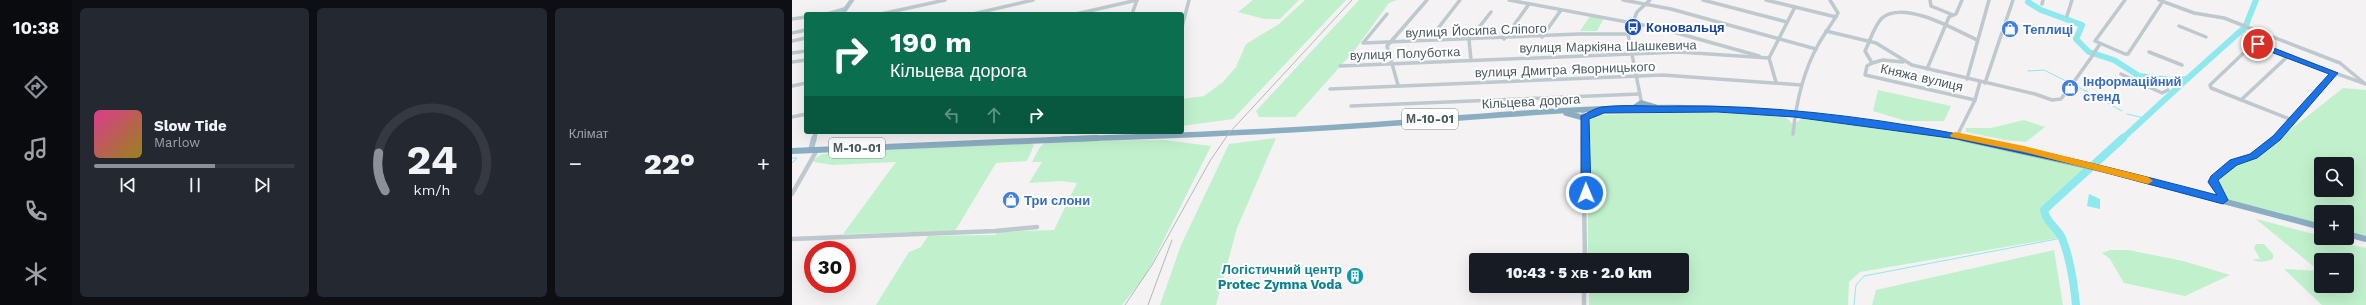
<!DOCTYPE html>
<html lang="uk">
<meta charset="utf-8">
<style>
:root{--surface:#171b24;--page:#242831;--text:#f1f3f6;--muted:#9ea1a6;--line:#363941;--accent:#8c9099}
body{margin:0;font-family:"Work Sans",sans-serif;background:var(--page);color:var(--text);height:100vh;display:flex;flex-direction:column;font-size:15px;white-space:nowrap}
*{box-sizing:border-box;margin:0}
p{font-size:13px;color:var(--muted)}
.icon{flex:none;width:22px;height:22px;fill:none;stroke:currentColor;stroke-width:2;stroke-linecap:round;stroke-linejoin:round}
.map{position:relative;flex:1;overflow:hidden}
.panel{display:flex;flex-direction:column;gap:8px;padding:8px;background:#0d0f14;width:720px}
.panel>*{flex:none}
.top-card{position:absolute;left:12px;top:12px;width:380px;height:122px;border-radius:4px;box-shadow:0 4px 16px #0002;background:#0b6e4f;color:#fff;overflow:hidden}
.controls{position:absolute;left:1522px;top:157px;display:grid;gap:8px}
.controls a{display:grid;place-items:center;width:40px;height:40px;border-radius:4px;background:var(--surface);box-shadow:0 4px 16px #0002;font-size:20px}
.speed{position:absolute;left:12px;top:241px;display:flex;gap:8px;font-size:20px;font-weight:700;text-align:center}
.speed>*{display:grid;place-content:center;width:52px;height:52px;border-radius:50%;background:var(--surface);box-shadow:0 4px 16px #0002;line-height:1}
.speed .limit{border:6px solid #d22;background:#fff;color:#111}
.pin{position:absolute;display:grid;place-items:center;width:34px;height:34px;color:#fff;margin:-17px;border:2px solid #fff;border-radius:50%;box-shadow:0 1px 4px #0007}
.me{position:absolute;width:44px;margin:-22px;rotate:359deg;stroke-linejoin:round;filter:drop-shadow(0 0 3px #0008)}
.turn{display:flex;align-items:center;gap:14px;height:84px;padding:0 20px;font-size:18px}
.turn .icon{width:52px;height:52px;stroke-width:2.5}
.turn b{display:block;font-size:28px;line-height:34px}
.lanes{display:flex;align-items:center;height:38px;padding:0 20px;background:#0003;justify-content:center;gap:20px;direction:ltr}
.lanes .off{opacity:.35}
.big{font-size:30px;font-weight:800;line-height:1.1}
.panel .widget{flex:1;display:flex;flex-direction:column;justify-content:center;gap:6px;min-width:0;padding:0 14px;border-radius:6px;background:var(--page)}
.panel .dial{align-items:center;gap:0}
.dial svg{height:104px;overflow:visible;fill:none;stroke:var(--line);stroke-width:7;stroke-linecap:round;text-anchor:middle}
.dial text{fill:var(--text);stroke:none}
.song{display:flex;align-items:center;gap:12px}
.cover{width:48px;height:48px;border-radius:6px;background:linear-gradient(135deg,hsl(330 70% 55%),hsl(50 70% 35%))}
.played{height:4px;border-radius:2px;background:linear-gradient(90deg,var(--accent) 60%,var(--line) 60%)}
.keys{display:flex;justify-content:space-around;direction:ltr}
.heat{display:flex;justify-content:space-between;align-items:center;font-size:22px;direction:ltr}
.panel .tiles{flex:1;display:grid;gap:8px;grid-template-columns:repeat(3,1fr)}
.trip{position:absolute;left:677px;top:253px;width:220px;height:40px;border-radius:4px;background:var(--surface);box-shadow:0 4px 16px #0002;font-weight:800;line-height:40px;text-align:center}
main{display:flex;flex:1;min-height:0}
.dock{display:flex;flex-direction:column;width:72px;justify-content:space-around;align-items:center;background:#090b0e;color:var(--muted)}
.dock .icon{width:28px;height:28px}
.dock .current{color:var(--accent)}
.dock b{font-size:18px;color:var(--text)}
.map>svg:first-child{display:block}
.green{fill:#c1f1cc;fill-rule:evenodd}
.water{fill:#8ee9ee}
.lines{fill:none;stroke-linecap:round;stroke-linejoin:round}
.stream{stroke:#8ee9ee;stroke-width:1}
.river-far1{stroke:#8ee9ee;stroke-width:6}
.river{stroke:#8ee9ee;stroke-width:8}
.minor-far1{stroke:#bdc9ce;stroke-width:3.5}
.minor{stroke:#bdc9ce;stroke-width:4.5}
.major-far1{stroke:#b2c6d0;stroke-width:4.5}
.major{stroke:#b2c6d0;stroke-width:5.5}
.highway-far1{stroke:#8aadc1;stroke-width:5.5}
.highway{stroke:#8aadc1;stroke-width:6}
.rail{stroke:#b4b8bc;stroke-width:1}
.route{fill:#1a73e8;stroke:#114b97}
.slow{fill:#f59e0b}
.labels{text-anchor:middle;stroke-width:4;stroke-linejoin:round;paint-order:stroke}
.shield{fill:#fff;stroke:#808b90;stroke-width:1}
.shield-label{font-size:12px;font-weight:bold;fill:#495960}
.transit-label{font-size:13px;font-weight:bold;fill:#164399;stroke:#fff;text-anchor:start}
.shop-label{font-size:13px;font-weight:bold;fill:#366cbe;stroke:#fff;text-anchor:start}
.street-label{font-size:13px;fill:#495960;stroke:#fff}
.culture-label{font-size:13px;font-weight:bold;fill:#0d838f;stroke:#fff;text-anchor:end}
</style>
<main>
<nav class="dock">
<b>10:38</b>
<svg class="icon current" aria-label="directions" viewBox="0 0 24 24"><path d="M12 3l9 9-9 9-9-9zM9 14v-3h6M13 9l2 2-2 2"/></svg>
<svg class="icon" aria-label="music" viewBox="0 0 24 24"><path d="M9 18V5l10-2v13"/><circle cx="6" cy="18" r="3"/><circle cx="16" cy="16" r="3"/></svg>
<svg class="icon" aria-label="phone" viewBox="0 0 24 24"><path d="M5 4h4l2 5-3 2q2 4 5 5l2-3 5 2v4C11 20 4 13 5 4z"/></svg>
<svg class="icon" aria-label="climate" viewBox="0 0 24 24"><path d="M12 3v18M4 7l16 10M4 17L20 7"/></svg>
</nav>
<section class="panel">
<div class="tiles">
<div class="widget">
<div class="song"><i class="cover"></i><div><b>Slow Tide</b><p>Marlow</p></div></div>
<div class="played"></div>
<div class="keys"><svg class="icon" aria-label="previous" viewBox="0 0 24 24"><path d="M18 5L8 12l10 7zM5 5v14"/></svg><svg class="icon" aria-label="pause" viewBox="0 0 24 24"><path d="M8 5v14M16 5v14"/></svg><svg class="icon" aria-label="next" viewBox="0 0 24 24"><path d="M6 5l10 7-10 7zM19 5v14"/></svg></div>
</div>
<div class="widget dial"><svg viewBox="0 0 100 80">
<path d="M14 69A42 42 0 1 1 86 69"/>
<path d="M14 69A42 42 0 0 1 9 40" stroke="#8c9099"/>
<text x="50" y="56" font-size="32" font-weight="700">24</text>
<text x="50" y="72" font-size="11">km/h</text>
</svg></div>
<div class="widget"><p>Клімат</p>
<div class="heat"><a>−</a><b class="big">22°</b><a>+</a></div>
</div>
</div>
</section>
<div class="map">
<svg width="1574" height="305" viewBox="0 0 1574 305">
<rect width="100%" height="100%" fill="#f4f2f2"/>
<g class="green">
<path d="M461,0H507L488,19H472L446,12Z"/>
<path d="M513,0H554L441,119L390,126V99L412,96L431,82L444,67L454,44L487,24Z"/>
<path d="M567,0H605L597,3L562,51L503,117H467L464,111Z"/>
<path d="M798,16L812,18L805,31H788Z"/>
<path d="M1551,88L1574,90V236L1555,231V212H1529V224L1435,199L1424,176L1440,166L1464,157ZM1529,164H1555V190H1529Z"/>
<path d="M1086,90L1159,106L1152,121H1114L1081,111Z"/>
<path d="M917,112L990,116L996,119L1001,125L1010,118C1106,125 1200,147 1294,167L1250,209L1253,222L1266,234V238L1068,272L1057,282L1056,305H797V286H890V260H796V122L804,115Z"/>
<path d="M1232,120L1253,127L1234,142L1214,140L1174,132V128H1199Z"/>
<path d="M484,138L445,228L424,305H368L389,245L437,144Z"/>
<path d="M372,140L419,146L354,275L330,305H84L117,252L129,247L136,236L203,235L206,232L262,230L285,183L268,181L237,183L250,162H240C245,153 247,144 258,141Z"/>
<path d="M236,142L242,145L235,161L204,163L163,231L51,234L104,162L40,165L22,162L21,160L30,154Z"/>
<path d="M1464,219L1529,236V238L1574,248V305H1530L1492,269L1527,271ZM1529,260H1555V286H1529Z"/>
<path d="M1464,244H1472L1481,254V259C1475,261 1465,264 1461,259H1468L1462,248Z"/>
<path d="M1262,250L1271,305H1080L1084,290Z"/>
<path d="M1318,250H1336L1391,261L1438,275L1393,296L1332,283L1318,259L1310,253Z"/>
</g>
<path class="water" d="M1297,194L1308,199V209L1295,206Z"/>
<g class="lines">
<g class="stream">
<path d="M1236,71L1252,70L1278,83"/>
<path d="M1281,85L1303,95"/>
<path d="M1307,98L1330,111"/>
<path d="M1335,114L1352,118"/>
<path d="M0,158H5L0,163"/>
<path d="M1062,305L1064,285L1072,276L1270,238"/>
</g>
<g class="river-far1">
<path d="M1236,2L1249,10L1290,25L1284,39L1297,52L1322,60L1347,76L1378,80L1395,79L1452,28"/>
<path d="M1454,25L1464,0"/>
<path d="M1330,139L1395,79"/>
</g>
<path class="river" d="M1284,305C1282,284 1278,258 1270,238C1265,227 1254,223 1252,210L1331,138"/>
<g class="minor-far1">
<path d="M717,0L867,28L967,56"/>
<path d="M831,0L879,9L1024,49"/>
<path d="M911,0L995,22"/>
<path d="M974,0L1044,17"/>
<path d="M1138,0L1139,6L1161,15"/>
<path d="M1333,0L1303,41L1333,54H1336L1369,4"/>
<path d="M1367,0L1402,13L1432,18L1548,63L1572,83"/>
<path d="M1250,4L1251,0"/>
<path d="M35,14L52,9"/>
<path d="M89,14L153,0"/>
<path d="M181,14L241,0"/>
<path d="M284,14L345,0"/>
<path d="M340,14L345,0"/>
<path d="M595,14L571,43L787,34H836"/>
<path d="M1275,16L1280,0"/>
<path d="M0,19L14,17"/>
<path d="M1387,26L1414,37"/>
<path d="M390,27L397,0"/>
<path d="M647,27L668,0"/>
<path d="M1034,31L1084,43L1120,65L1243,94L1260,100L1269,99L1279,85"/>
<path d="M0,33L14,30"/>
<path d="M750,37L769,10"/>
<path d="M712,39L737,4"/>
<path d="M0,41L14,38"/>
<path d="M1357,52L1390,65"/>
<path d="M0,53L14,51"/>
<path d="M1302,53L1308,44"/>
<path d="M679,60L677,40L699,12"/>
<path d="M0,62L14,60"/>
<path d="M1080,63L1091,60L1111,62"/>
<path d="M548,66L887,52L977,58"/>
<path d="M1135,69L1157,17L1164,14L1170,0"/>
<path d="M1329,74L1370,93L1376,90"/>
<path d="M1175,79L1197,0"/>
<path d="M984,82L977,58L1003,7"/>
<path d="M1193,83L1221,0"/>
<path d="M1281,83L1301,55"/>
<path d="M606,85L595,46L635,0"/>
<path d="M0,86L14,83"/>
<path d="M538,89L871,75L1009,85"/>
<path d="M1183,100L1073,75L1075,66L1080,63L1073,51C1078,41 1082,26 1090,18C1112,0 1162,29 1185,40"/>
<path d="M1449,100L1496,56"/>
<path d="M850,105L836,34L845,12L858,0"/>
<path d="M559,106L847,94"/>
<path d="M791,111V139"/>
<path d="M0,117L14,114"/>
<path d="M1500,120L1419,88L1418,85L1461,44L1574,84"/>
<path d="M1001,134C1004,103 1011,72 1026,45C1032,34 1040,24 1046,13L1038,0"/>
<path d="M1165,136L1183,100L1188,82"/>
<path d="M1483,139L1542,73"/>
</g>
<g class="minor">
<path d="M791,138L793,260"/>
<path d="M0,194L25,150"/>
<path d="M1431,200L1426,187L1421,182L1422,178L1442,162L1461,156L1484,138"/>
<path d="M0,239L203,231L245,227"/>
<path d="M792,286V305"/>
</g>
<g class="major-far1">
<path d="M50,14L60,0"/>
<path d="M22,139L24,132"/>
</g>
<path class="major" d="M19,150L22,138"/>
<g class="highway-far1">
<path d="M840,109L849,103L863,107"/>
<path d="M774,113L792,118L807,112"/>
<path d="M271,139C368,136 465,133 562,126C679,118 795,105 912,108C1001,111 1088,123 1175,139"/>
</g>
<g class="highway">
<path d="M1169,138L1318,171L1529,227"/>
<path d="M0,151L305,138"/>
<path d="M1555,234L1574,239"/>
</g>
<g class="rail">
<path d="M333,305L360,265L418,161L437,133L560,0"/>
<path d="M356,305L380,240"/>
</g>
</g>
<path class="route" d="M1463,43H1469L1546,73L1488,140L1465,158L1445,165L1426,180L1436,200L1431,204L1285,165L1165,139L1002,117L925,112L812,113L797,119L799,193L794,196L789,193V116C796,113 803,108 810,107C834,104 861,107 885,106C1069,104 1248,149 1425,195L1416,182L1419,176L1438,160L1458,154L1481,136L1537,74L1463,46Z"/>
<path class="slow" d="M1163,132L1232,146L1356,177L1361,181L1356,184L1232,152L1159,137L1158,135Z"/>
<defs>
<symbol id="bus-disc" viewBox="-11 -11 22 22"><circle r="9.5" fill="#1a4fb4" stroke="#fff"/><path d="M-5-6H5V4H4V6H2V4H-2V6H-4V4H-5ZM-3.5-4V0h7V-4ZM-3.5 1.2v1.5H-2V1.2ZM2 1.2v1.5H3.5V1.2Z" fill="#fff"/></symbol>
<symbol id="shop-disc" viewBox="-11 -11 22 22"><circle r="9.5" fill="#3f7fe0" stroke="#fff"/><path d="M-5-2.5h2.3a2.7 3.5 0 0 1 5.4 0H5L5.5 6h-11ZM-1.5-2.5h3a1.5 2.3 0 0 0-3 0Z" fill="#fff"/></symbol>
<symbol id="building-disc" viewBox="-11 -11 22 22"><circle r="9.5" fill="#0f9aa8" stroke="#fff"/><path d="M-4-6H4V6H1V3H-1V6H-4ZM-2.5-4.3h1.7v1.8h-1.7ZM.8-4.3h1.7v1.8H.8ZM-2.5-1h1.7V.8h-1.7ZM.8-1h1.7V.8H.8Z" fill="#fff"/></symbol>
</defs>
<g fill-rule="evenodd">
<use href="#bus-disc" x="831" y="17" width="20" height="20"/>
<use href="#shop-disc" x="1208" y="19" width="20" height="20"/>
<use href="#shop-disc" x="1268" y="78" width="20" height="20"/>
<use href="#shop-disc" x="209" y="190" width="20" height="20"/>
<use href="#building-disc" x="553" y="266" width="20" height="20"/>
</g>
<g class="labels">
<g class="shield">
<rect x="610" y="109" width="56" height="20" rx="3"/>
<rect x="37" y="138" width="56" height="20" rx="3"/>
</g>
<g class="shield-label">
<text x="638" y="123">М-10-01</text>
<text x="65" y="152">М-10-01</text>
</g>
<g class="transit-label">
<text x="854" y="32">Коновальця</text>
</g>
<g class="shop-label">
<text x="1231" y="34">Теплиці</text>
<text x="1291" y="86">Інформаційний<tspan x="1291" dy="15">стенд</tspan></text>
<text x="232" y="205">Три слони</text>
</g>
<g class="street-label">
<text transform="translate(684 30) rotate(-2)" y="5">вулиця Йосипа Сліпого</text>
<text transform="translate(816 46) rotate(-1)" y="5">вулиця Маркіяна Шашкевича</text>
<text transform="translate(613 53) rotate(-2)" y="5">вулиця Полуботка</text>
<text transform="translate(773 69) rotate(-2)" y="5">вулиця Дмитра Яворницького</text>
<text transform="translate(1130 77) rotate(13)" y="5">Княжа вулиця</text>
<text transform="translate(739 101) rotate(-3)" y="5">Кільцева дорога</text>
</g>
<g class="culture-label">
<text x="550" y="274">Логістичний центр<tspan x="550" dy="15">Protec Zymna Voda</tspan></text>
</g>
</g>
</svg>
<div class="controls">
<a><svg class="icon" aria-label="search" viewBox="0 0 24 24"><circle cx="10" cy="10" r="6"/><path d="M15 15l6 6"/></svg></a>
<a>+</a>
<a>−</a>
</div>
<div class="speed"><div class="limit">30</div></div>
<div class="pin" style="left:1466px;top:44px;background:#d93025"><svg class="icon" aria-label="arrive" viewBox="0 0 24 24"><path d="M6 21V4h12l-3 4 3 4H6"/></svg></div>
<svg class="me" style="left:794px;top:193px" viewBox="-20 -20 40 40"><circle r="17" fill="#1a73e8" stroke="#fff" stroke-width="3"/><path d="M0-11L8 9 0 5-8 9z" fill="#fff"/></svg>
<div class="trip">10:43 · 5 хв · 2.0 km</div>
<div class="top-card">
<div class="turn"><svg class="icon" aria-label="right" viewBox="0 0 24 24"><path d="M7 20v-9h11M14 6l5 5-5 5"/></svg><div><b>190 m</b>Кільцева дорога</div></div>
<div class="lanes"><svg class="icon off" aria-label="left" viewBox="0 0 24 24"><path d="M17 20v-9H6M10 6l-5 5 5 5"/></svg><svg class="icon off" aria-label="ahead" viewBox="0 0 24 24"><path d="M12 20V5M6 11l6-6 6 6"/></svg><svg class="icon" aria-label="right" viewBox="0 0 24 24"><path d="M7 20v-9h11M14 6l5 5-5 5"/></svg></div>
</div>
</div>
</main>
